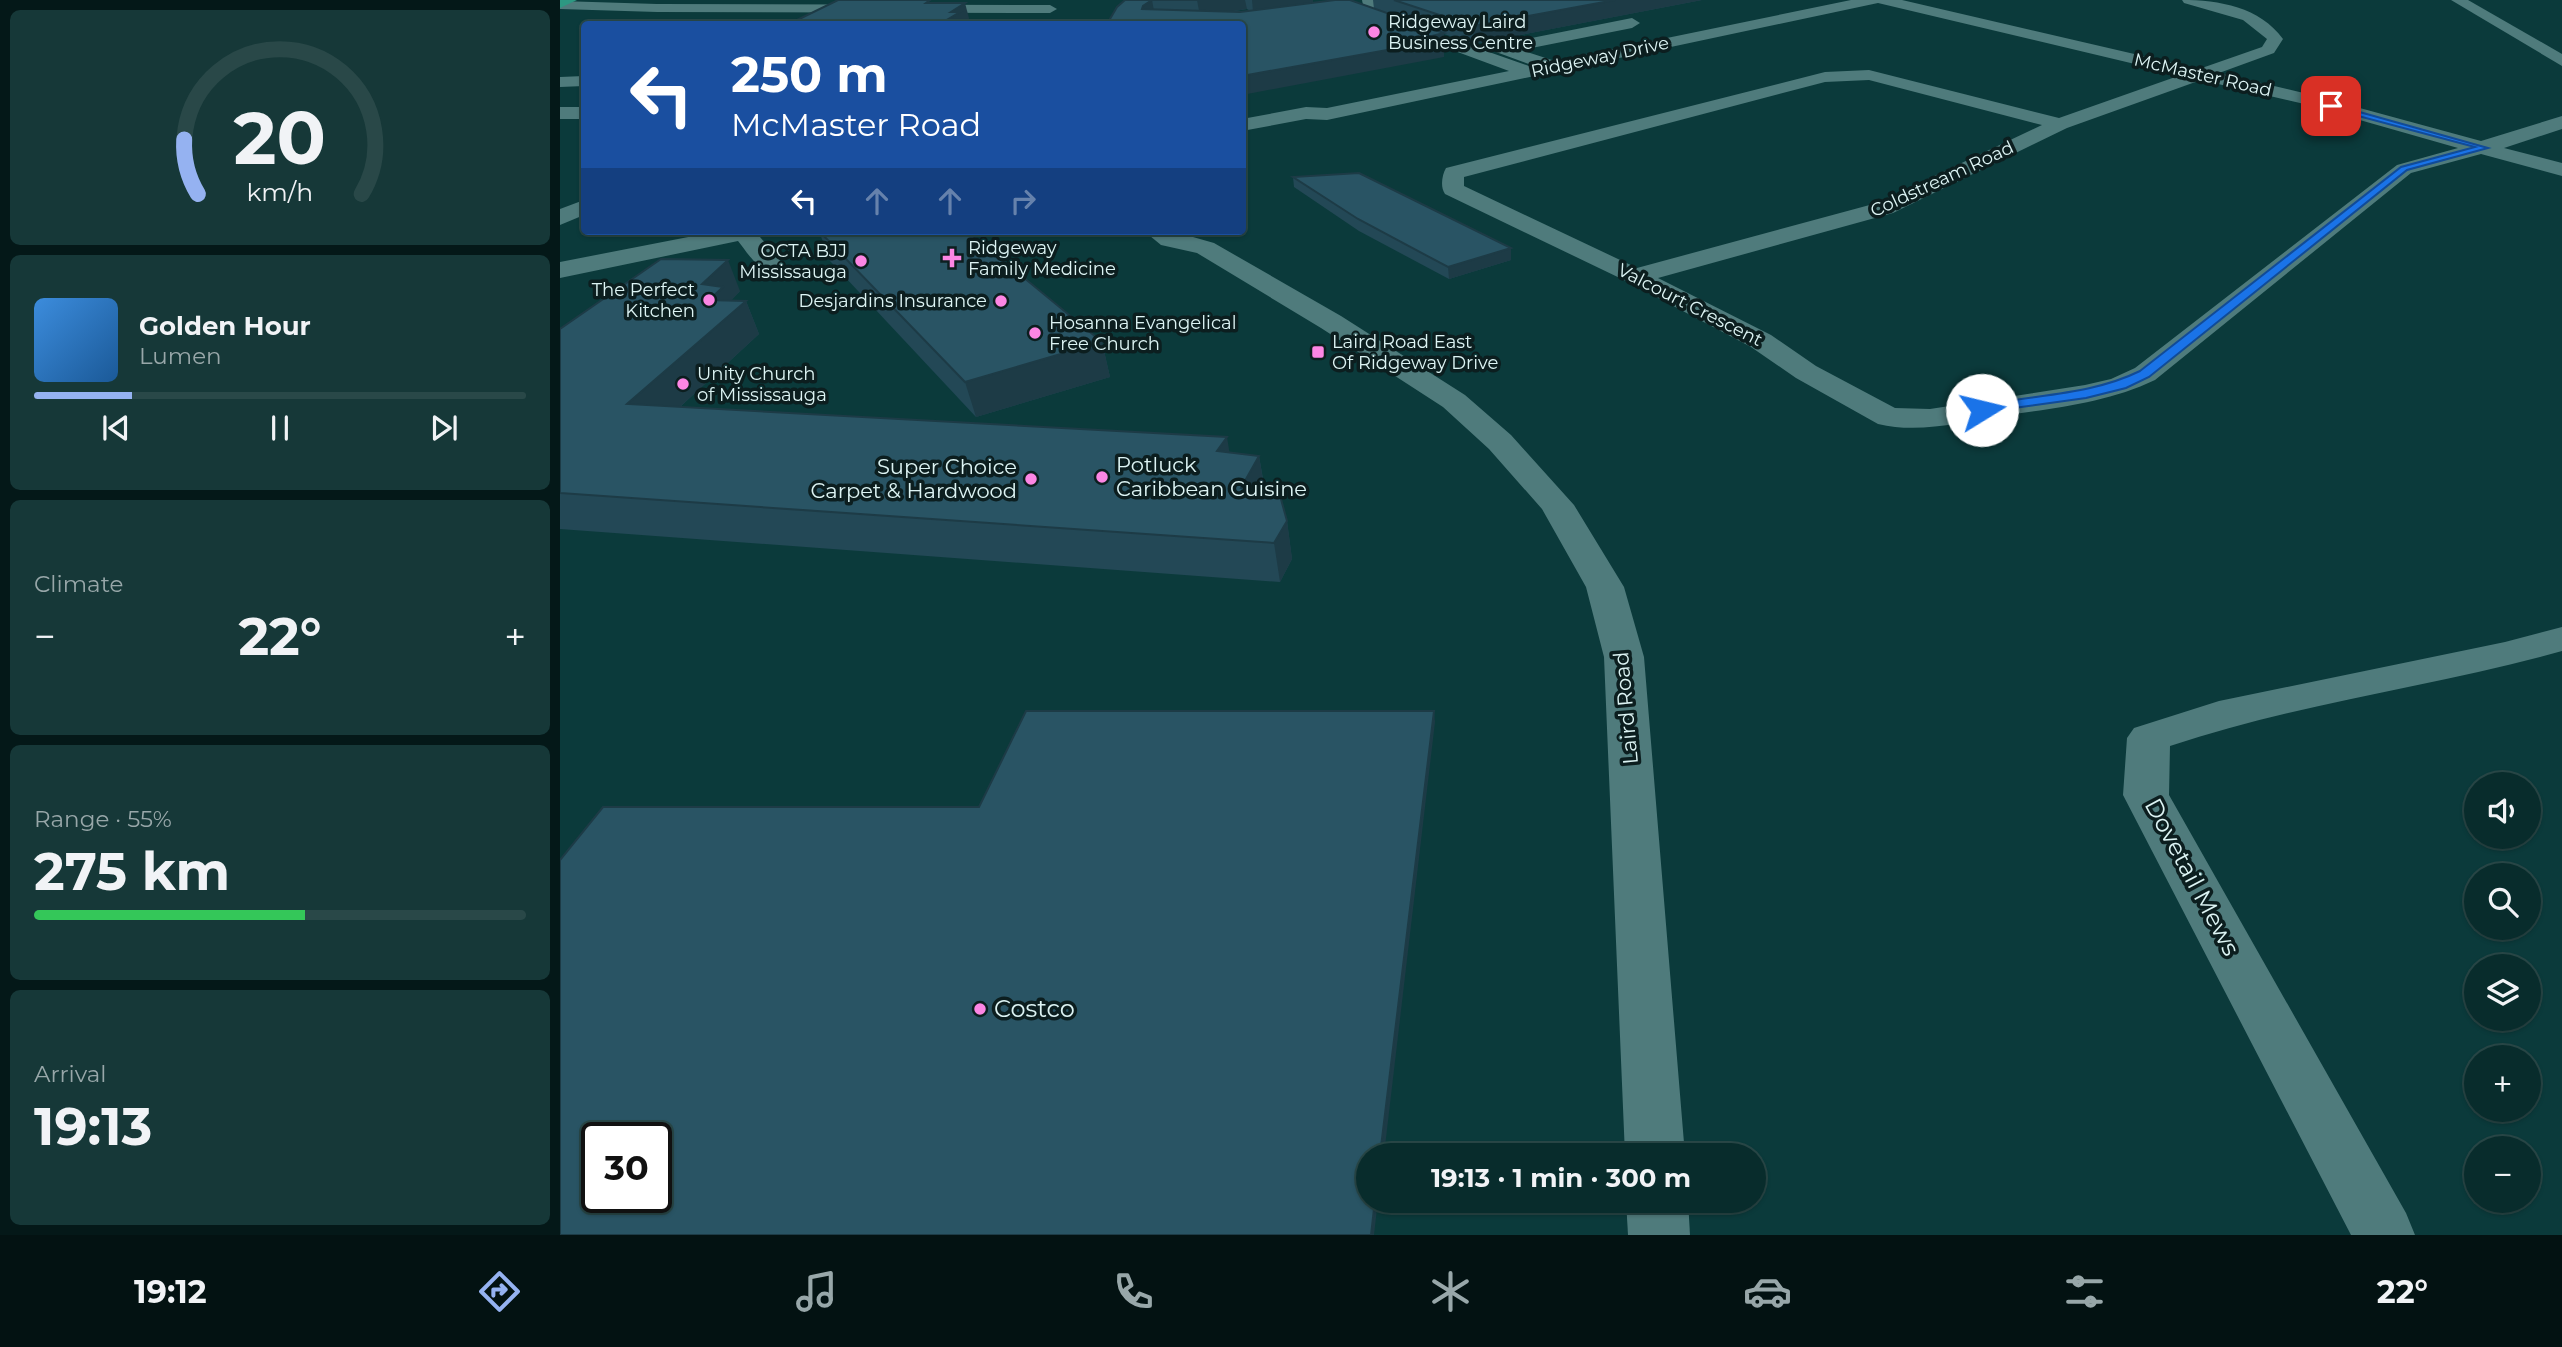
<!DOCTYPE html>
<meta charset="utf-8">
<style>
:root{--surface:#082c2c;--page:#163838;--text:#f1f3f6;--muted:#98a7a9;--line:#294848;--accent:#95b2f1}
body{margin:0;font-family:Montserrat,sans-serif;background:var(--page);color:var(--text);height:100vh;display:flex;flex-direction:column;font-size:26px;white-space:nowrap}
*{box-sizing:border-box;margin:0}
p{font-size:23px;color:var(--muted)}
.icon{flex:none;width:38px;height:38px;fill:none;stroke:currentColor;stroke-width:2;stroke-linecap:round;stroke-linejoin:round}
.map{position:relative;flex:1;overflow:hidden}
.sheet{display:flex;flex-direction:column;gap:10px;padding:10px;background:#041818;width:560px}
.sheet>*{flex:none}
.banner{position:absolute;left:21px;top:21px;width:665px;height:214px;border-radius:7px;box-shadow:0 2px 5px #0004,0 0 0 2px var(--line);background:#1a4fa0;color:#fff;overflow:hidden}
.controls{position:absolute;left:1904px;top:772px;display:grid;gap:14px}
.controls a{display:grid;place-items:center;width:77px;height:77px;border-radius:50%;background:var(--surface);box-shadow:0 2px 5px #0004,0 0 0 2px var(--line);font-size:35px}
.speed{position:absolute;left:21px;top:1122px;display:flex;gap:14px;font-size:35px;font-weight:700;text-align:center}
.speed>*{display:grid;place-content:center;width:91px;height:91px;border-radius:50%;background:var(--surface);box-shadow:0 2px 5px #0004,0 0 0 2px var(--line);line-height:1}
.speed .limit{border:4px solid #111;border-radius:10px;background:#fff;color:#111}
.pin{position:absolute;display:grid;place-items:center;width:60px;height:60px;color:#fff;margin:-30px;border-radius:14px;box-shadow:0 4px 10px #0006}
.me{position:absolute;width:77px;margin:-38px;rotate:81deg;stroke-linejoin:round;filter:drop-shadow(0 0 5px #0008)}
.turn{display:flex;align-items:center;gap:24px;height:147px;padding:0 35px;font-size:32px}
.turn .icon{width:91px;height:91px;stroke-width:2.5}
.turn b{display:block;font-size:49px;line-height:60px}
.lanes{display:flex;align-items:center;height:66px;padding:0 35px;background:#0003;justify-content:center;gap:35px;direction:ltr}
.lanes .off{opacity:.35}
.big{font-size:52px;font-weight:700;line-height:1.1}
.sheet .card{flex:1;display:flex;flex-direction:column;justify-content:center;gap:10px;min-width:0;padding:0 24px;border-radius:10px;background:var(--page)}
.sheet .dial{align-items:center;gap:0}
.dial svg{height:182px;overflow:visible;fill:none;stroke:var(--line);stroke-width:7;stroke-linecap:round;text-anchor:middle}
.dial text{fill:var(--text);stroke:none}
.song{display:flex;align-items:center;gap:21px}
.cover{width:84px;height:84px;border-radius:10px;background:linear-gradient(135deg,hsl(210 70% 55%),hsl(210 70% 35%))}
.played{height:7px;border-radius:4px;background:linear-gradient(90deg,var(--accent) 20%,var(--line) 20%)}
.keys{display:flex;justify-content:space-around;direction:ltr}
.heat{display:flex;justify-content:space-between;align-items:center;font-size:38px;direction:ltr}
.charge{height:10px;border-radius:5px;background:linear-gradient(90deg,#34c759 55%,var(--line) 0)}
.trip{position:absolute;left:796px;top:1143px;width:410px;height:70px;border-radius:35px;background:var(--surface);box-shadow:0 2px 5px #0004,0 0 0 2px var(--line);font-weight:700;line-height:70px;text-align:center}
.tab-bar{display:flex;height:112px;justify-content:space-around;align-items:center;background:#031212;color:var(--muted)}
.tab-bar .icon{width:49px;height:49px}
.tab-bar .current{color:var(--accent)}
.tab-bar b{font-size:32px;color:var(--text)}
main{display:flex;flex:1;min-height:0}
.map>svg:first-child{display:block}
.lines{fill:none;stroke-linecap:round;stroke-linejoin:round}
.minor{fill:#4f7b7c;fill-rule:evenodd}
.major{fill:#2d9882;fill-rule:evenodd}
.wall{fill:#234856;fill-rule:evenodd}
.shaded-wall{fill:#1d3b46}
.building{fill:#295464;stroke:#1d3b46;stroke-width:2;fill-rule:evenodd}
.route{fill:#1a73e8;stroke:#114b97;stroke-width:2}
.poi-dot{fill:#fc86e4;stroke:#0c1e1f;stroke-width:2.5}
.labels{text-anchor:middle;stroke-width:7;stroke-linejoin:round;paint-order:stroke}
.far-poi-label{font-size:18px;fill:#ddf4f4;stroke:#0c1e1f;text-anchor:start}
.far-street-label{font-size:18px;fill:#ddf4f4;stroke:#0c1e1f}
.poi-label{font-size:21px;fill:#ddf4f4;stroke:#0c1e1f;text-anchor:start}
.street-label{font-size:21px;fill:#ddf4f4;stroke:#0c1e1f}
.near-street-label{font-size:24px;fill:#ddf4f4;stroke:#0c1e1f}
.near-poi-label{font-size:24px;fill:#ddf4f4;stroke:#0c1e1f;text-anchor:start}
</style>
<main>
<section class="sheet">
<div class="card dial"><svg viewBox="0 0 100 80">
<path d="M14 69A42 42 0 1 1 86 69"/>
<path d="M14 69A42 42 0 0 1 8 45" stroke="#95b2f1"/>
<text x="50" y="56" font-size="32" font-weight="700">20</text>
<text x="50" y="72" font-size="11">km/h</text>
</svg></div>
<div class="card">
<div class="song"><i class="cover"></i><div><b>Golden Hour</b><p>Lumen</p></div></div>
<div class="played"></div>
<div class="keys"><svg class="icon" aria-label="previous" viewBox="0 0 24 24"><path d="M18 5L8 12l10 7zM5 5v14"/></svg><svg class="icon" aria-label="pause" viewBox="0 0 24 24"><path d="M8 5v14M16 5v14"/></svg><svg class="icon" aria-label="next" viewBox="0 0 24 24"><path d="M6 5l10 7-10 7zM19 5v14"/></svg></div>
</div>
<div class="card"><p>Climate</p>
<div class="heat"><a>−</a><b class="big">22°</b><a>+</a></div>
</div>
<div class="card"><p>Range · 55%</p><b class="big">275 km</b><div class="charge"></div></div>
<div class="card"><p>Arrival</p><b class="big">19:13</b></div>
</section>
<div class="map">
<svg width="2002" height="1235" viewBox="0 0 2002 1235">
<rect width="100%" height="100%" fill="#0b3a3b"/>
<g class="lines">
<g class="minor">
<path d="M802,0H816L869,19L872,22L869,25H859L803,5Z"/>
<path d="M1291,0H1342L1639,69L1702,47L1707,39L1683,20L1624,3L1622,0C1659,0 1700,7 1723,39L1714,53L1659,73L1752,95L1921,141L2002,116V129L1944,148L2002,163V176L1921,154L1851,173L1595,380C1547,403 1494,408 1442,416C1402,422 1359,434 1318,424L1236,378L1191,347L1066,281L885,194C880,187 882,175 886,168L1265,72L1309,70L1499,118L1621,75L1318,3L767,120L746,119L682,131V119L746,107L767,108L949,71L830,27L827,24L830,21L835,19L969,66H974L936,52L934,49L942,44L1072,18L1080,23L1072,28L961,50L995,61ZM1309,80L1482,125L1317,203L1077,268L904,186V177L1265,82ZM1641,80L1740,103L1898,148L1837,165L1575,368L1551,379L1525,385L1370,409L1335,408L1256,366L1211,335L1098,278L1333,213L1507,128Z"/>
<path d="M1891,0H1908L2002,54V66Z"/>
<path d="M0,1L97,4L490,5L497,9L490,13L97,12L0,9Z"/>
<path d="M24,76V86L0,87V77Z"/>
<rect x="0" y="107" width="24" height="12"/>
<path d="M24,200V215L0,225V209Z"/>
<path d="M159,231H207L200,237L223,264L220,269C199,274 190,256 178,241L0,278V262Z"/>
<path d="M584,231H612L654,243L781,316L905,395L951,435L1014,505L1064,587L1084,657L1125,1155H1065L1044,657L1026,587L982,509L929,449L883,407L761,328L637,253L601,245Z"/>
<path d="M2002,627V651C1872,687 1738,703 1610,746L1609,795L1846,1213L1855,1235H1791L1563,795L1567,738L1574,728L1659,701L1945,642Z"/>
<path d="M1066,1200H1128L1130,1235H1068Z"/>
</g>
<path class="major" d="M0,0H17L0,8Z"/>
</g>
<g class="wall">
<path d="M565,0H753V3L814,9L813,0H1142L914,44L884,34L885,50L884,51V57L547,24ZM687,9L690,11L670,12Z"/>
<path d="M733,177L951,248V260L889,279L799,231L734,187Z"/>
<path d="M259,231L542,342L550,377L416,417L270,261Z"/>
<path d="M180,291L171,300L186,301L199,334L120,407L669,452L699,456L705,490L727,521L732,559L720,582L0,529V329Z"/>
</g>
<g class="shaded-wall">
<path d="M592,0L595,16L582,9L583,6Z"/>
<path d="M637,0H685L687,9L640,16Z"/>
<path d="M692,0H753V4L693,12Z"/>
<path d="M1055,0H1142L914,44L913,26Z"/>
<path d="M405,3L410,22L407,24H383L391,12Z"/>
<path d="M884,33L885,50L884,51V57L682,95V76Z"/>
<path d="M951,248V260L889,279L888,267Z"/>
<path d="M168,260L180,291L170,302L186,301L199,334L84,440L67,404L142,284Z"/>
<path d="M542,342L550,377L416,417L405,382Z"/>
<path d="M667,437L673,474L657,451Z"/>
<path d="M699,456L705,493L681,488Z"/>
<path d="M727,521L732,559L720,582L714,543Z"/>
<path d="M874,711L875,722L824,1155H820Z"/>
<path d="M815,1200H818L814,1235H811Z"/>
</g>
<g class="building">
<path d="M278,0H370L366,3H405L391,12H400L385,21H389L383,24H229Z"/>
<path d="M565,0H640H592L583,6L582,9L680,12L775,0H790L884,33L872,36L883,40L682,76V24H547L557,7Z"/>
<path d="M834,0H1055L913,26Z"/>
<path d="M799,173L951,248L888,267L798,219L733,177Z"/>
<path d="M259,231H407L542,342L405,382Z"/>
<path d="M101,259L168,260L142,284L163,287L149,300L186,301L67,404L667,437L657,451L699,456L681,488L719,492L727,521L714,543L0,493V329Z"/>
<path d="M466,711H874L820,1155H808V1200H815L811,1235H0V860L43,807H419ZM37,1138H96V1197H37Z"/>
</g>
<path class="route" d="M1771,104L1928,148L1847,170L1589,377L1566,388L1526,398L1417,413V407C1472,394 1529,396 1580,371L1841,167L1915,147L1768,108Z"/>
<g class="poi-dot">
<circle cx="814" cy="32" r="7"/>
<path d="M388.5 247.5h7v7h7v7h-7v7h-7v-7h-7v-7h7z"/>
<circle cx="301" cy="261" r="7"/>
<circle cx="149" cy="300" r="7"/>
<circle cx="441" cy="301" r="7"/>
<circle cx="475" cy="333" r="7"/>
<rect x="751" y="345" width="14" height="14" rx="3.5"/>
<circle cx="123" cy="384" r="7"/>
<circle cx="542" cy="477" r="7"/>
<circle cx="471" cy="479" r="7"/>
<circle cx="420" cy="1009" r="7"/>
</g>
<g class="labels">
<g class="far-poi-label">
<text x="828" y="28">Ridgeway Laird<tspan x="828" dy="21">Business Centre</tspan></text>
<text x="408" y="254">Ridgeway<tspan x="408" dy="21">Family Medicine</tspan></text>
<text x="287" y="257" text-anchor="end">OCTA BJJ<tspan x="287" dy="21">Mississauga</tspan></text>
<text x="135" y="296" text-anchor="end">The Perfect<tspan x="135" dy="21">Kitchen</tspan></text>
<text x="427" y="307" text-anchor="end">Desjardins Insurance</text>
<text x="489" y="329">Hosanna Evangelical<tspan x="489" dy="21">Free Church</tspan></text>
<text x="772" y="348">Laird Road East<tspan x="772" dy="21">Of Ridgeway Drive</tspan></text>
<text x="137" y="380">Unity Church<tspan x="137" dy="21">of Mississauga</tspan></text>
</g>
<g class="far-street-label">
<text transform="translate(1040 57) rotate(-12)" y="6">Ridgeway Drive</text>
<text transform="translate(1643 75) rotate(13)" y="6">McMaster Road</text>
<text transform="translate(1382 179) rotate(-25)" y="6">Coldstream Road</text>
<text transform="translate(1130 305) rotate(27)" y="6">Valcourt Crescent</text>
</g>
<g class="poi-label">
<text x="556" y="472">Potluck<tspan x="556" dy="24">Caribbean Cuisine</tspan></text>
<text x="457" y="474" text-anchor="end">Super Choice<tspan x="457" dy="24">Carpet &amp; Hardwood</tspan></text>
</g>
<g class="street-label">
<text transform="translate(1066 708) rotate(-95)" y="7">Laird Road</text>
</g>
<g class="near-street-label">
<text transform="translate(1632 877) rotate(62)" y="8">Dovetail Mews</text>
</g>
<g class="near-poi-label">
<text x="434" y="1017">Costco</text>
</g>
</g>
</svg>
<div class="controls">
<a><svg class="icon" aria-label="sound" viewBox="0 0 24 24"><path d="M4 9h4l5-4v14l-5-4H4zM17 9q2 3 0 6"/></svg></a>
<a><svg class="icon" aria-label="search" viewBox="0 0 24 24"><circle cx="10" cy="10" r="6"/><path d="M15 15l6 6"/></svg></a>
<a><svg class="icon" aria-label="layers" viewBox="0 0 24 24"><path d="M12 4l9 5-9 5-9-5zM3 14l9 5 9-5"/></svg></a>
<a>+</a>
<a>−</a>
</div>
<div class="speed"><div class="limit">30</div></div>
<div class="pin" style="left:1771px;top:106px;background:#d93025"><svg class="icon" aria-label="arrive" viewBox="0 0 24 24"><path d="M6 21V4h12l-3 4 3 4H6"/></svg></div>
<svg class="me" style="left:1422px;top:410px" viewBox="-20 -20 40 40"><circle r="19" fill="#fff"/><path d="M0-13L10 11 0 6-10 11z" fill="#1a73e8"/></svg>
<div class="trip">19:13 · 1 min · 300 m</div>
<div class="banner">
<div class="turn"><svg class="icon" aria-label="left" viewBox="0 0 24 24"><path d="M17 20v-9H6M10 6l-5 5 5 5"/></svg><div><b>250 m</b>McMaster Road</div></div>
<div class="lanes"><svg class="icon" aria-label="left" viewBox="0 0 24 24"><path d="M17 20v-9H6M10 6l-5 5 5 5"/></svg><svg class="icon off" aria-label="ahead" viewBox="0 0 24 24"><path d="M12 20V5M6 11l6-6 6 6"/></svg><svg class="icon off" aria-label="ahead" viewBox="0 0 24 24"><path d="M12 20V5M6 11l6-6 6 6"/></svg><svg class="icon off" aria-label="right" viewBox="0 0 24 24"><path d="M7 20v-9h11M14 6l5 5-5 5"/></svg></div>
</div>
</div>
</main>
<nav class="tab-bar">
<b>19:12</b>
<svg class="icon current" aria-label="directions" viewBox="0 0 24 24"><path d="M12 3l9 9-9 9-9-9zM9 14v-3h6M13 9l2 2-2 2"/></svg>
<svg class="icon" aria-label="music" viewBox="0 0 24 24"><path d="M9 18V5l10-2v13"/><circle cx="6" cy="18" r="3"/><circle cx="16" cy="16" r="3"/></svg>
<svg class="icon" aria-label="phone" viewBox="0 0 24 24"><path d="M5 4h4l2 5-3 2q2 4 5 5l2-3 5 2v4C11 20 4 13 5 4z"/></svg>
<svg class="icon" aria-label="climate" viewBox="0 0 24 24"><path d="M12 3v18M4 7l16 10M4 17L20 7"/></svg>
<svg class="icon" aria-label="car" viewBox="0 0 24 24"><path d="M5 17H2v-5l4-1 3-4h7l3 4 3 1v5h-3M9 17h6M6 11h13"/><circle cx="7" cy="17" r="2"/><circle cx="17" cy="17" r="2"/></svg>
<svg class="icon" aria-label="filters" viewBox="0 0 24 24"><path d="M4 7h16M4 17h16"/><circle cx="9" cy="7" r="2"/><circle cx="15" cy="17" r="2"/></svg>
<b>22°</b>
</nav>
